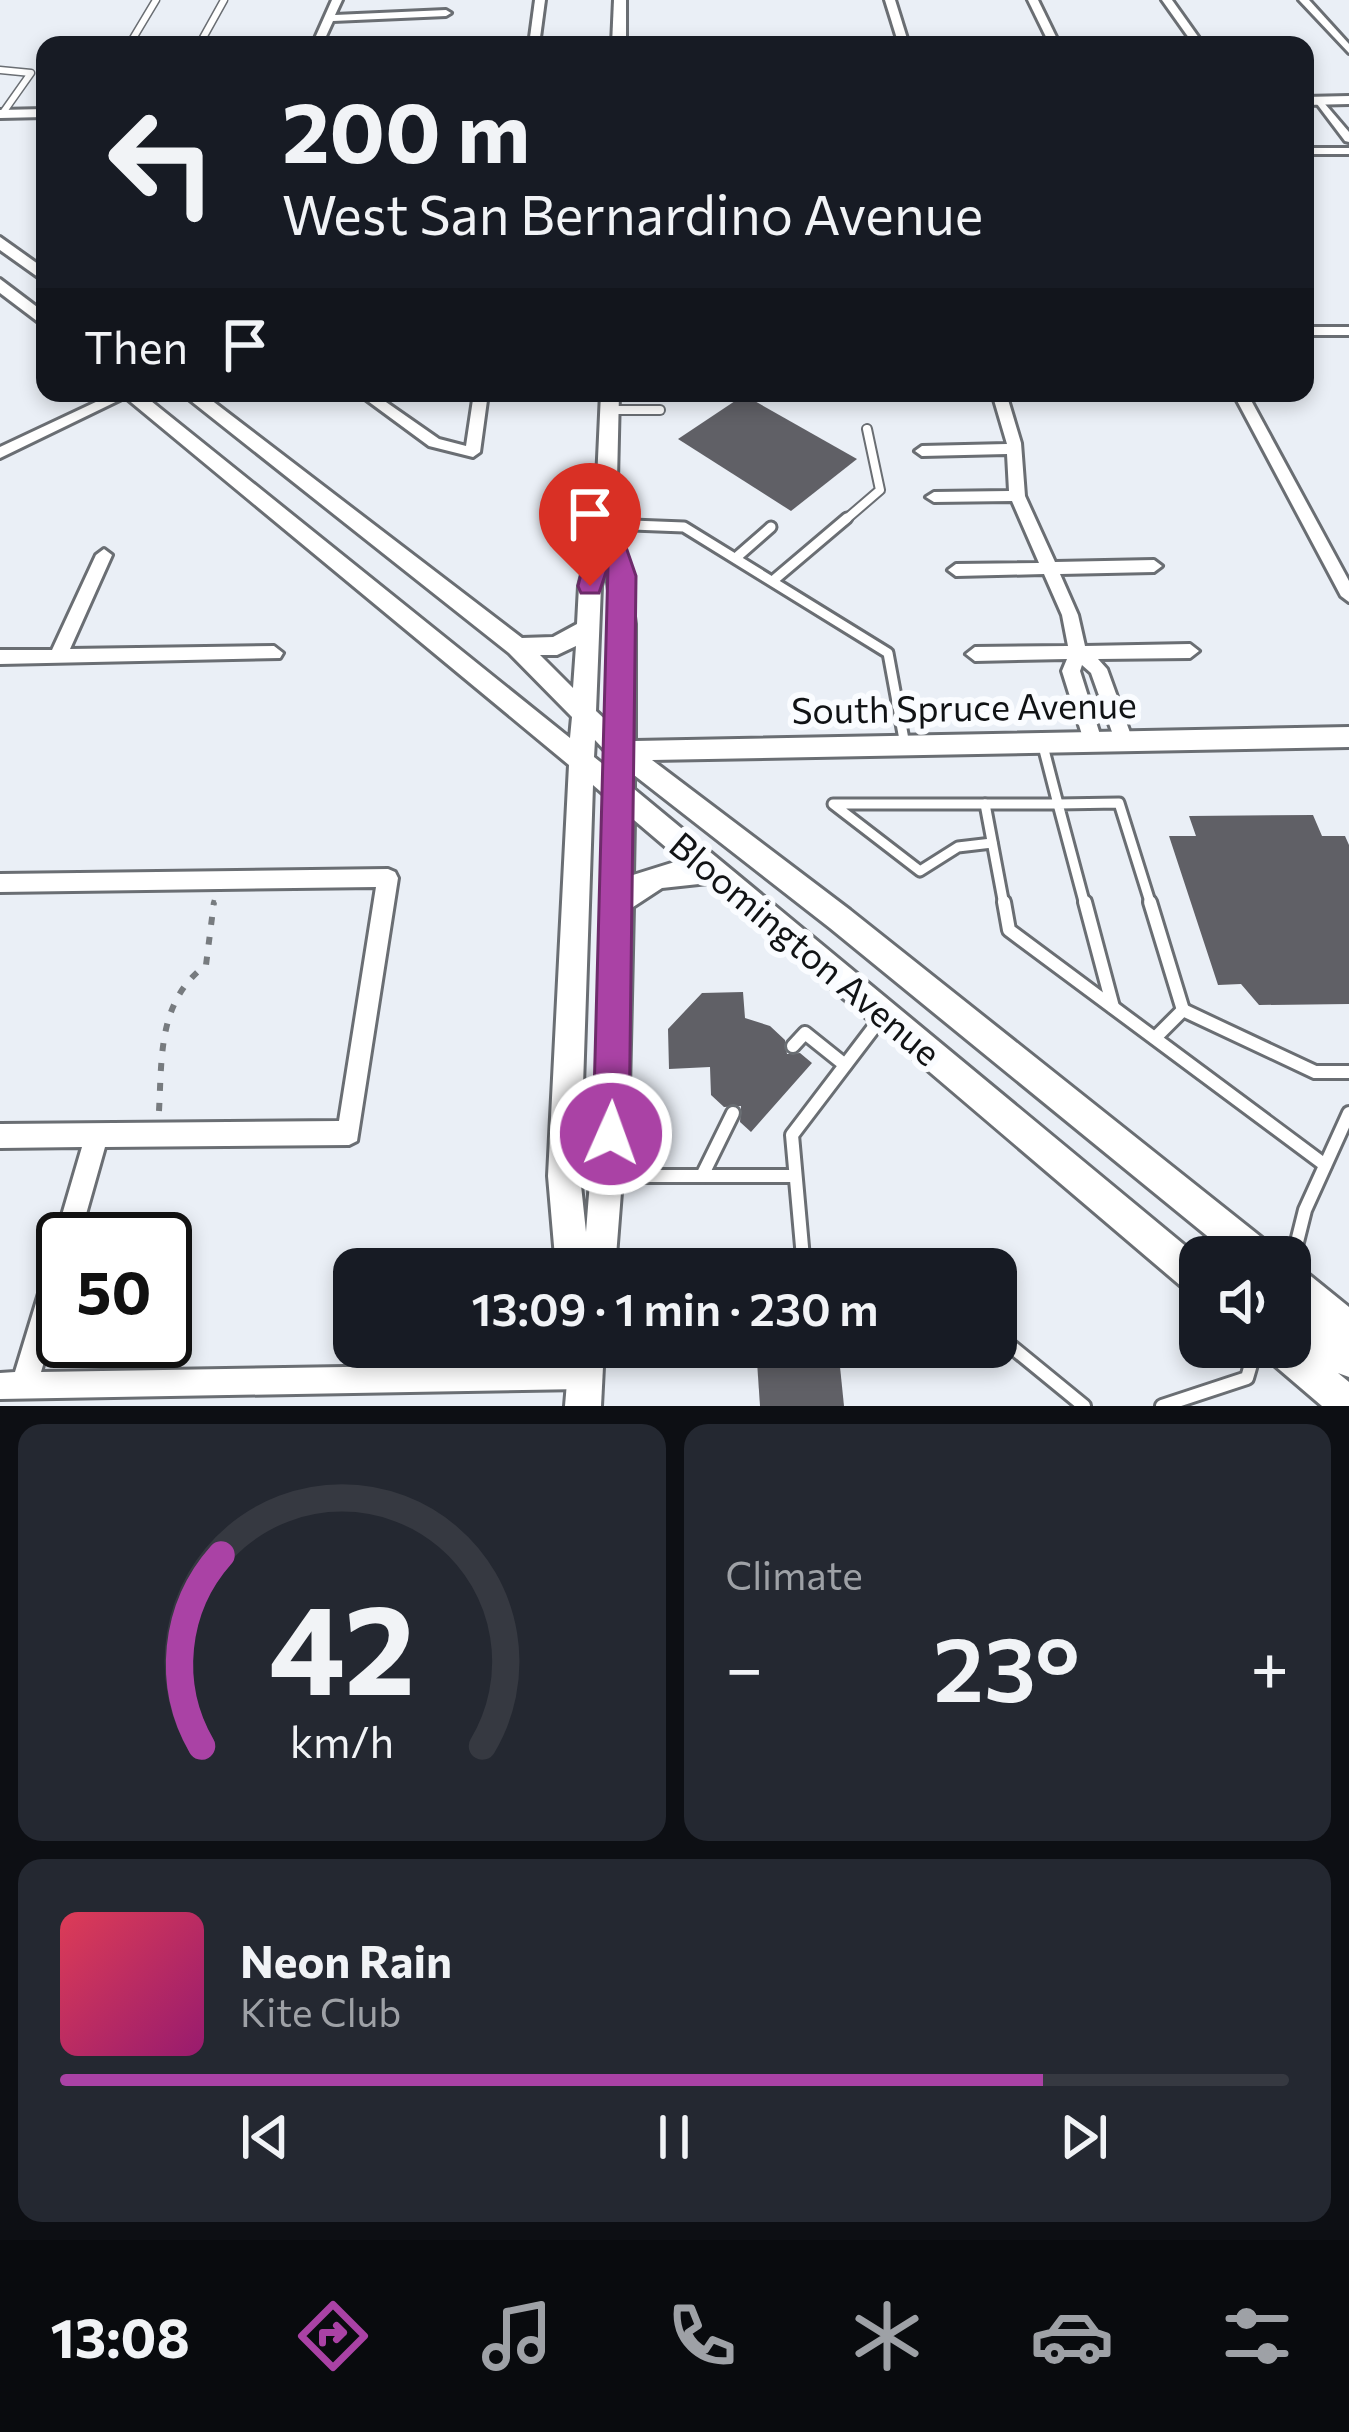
<!DOCTYPE html>
<meta charset="utf-8">
<style>
:root{--surface:#171b24;--page:#242831;--text:#f1f3f6;--muted:#9ea1a6;--line:#363941;--accent:#aa42a5}
body{margin:0;font-family:Commissioner,sans-serif;background:var(--page);color:var(--text);height:100vh;display:flex;flex-direction:column;font-size:45px;white-space:nowrap}
*{box-sizing:border-box;margin:0}
p{font-size:39px;color:var(--muted)}
.icon{flex:none;width:66px;height:66px;fill:none;stroke:currentColor;stroke-width:2;stroke-linecap:round;stroke-linejoin:round}
.map{position:relative;height:1406px;overflow:hidden}
.side{display:flex;flex-direction:column;gap:18px;padding:18px;background:#0d0f14;flex:1}
.side>*{flex:none}
.hud{position:absolute;left:36px;top:36px;width:1278px;height:366px;border-radius:24px;box-shadow:0 6px 18px #0003;background:#171b24;color:var(--text);overflow:hidden}
.fabs{position:absolute;left:1179px;top:1236px;display:grid;gap:24px}
.fabs a{display:grid;place-items:center;width:132px;height:132px;border-radius:24px;background:var(--surface);box-shadow:0 6px 18px #0003;font-size:60px}
.speed{position:absolute;left:36px;top:1212px;display:flex;gap:24px;font-size:60px;font-weight:700;text-align:center}
.speed>*{display:grid;place-content:center;width:156px;height:156px;border-radius:50%;background:var(--surface);box-shadow:0 6px 18px #0003;line-height:1}
.speed .limit{border:6px solid #111;border-radius:18px;background:#fff;color:#111}
.pin{position:absolute;display:grid;place-items:center;width:102px;height:102px;color:#fff;margin:-123px -51px;border-radius:50% 50% 50% 0;rotate:-45deg;box-shadow:0 0 12px #0007}
.pin .icon{rotate:45deg}
.me{position:absolute;width:132px;margin:-66px;rotate:2deg;stroke-linejoin:round;filter:drop-shadow(0 0 9px #0008)}
.turn{display:flex;align-items:center;gap:42px;height:252px;padding:0 48px;font-size:54px}
.turn .icon{width:156px;height:156px;stroke-width:2.5}
.turn b{display:block;font-size:84px;line-height:102px}
.then{display:flex;align-items:center;height:114px;padding:0 48px;background:#0003;gap:24px;font-size:45px}
.big{font-size:90px;font-weight:600;line-height:1.1}
.side .widget{flex:1;display:flex;flex-direction:column;justify-content:center;gap:18px;min-width:0;padding:0 42px;border-radius:24px;background:var(--page)}
.side .dial{align-items:center;gap:0}
.dial svg{height:312px;overflow:visible;fill:none;stroke:var(--line);stroke-width:7;stroke-linecap:round;text-anchor:middle}
.dial text{fill:var(--text);stroke:none}
.song{display:flex;align-items:center;gap:36px}
.cover{width:144px;height:144px;border-radius:18px;background:linear-gradient(135deg,hsl(350 70% 55%),hsl(320 70% 35%))}
.played{height:12px;border-radius:6px;background:linear-gradient(90deg,var(--accent) 80%,var(--line) 80%)}
.keys{display:flex;justify-content:space-around;direction:ltr}
.heat{display:flex;justify-content:space-between;align-items:center;font-size:66px;direction:ltr}
.side .tiles{flex:1;display:grid;gap:18px;grid-template-columns:1fr 1fr}
.widget:last-child{grid-column:span 2}
.trip{position:absolute;left:333px;top:1248px;width:684px;height:120px;border-radius:24px;background:var(--surface);box-shadow:0 6px 18px #0003;font-weight:600;line-height:120px;text-align:center}
.tab-bar{display:flex;height:192px;justify-content:space-around;align-items:center;background:#090b0e;color:var(--muted)}
.tab-bar .icon{width:84px;height:84px}
.tab-bar .active{color:var(--accent)}
.tab-bar b{font-size:54px;color:var(--text)}
.map>svg:first-child{display:block}
.building{fill:#606066}
.lines{fill:none;stroke-linecap:round;stroke-linejoin:round}
.lane-far3-casing{stroke:#6a6e73;stroke-width:9}
.lane-far2-casing{stroke:#6a6e73;stroke-width:12}
.lane-far1-casing{stroke:#6a6e73;stroke-width:15}
.lane-casing{stroke:#6a6e73;stroke-width:18}
.street-casing{stroke:#6a6e73;stroke-width:6}
.secondary-casing{stroke:#6a6e73;stroke-width:6}
.path-far1{stroke:#777b7f;stroke-width:4.5;stroke-dasharray:6 9;stroke-linecap:butt}
.path{stroke:#777b7f;stroke-width:6;stroke-dasharray:8 12;stroke-linecap:butt}
.lane-far3{stroke:#fff;stroke-width:6}
.lane-far2{stroke:#fff;stroke-width:8}
.lane-far1{stroke:#fff;stroke-width:9}
.lane{stroke:#fff;stroke-width:12}
.street{fill:#fff;fill-rule:evenodd}
.secondary{fill:#fff;fill-rule:evenodd}
.route{fill:#aa42a5;stroke:#6e2b6b;stroke-width:3}
.labels{text-anchor:middle;stroke-width:12;stroke-linejoin:round;paint-order:stroke}
.street-label{font-size:36px;fill:#111315;stroke:#fafcff}
</style>
<div class="map">
<svg width="1349" height="1406" viewBox="0 0 1349 1406">
<rect width="100%" height="100%" fill="#eaeff6"/>
<g class="building">
<path d="M744,395L857,459L791,511L678,439Z"/>
<path d="M1313,815L1322,836H1345L1349,845V1004L1259,1005L1241,984L1218,985L1169,836H1196L1189,816Z"/>
<path d="M743,992L745,1018L770,1026L785,1040L787,1054L800,1053L812,1063L751,1132L740,1122L741,1106L724,1107L711,1095L710,1067L669,1069L668,1029L702,993Z"/>
<path d="M756,1347H838L844,1406H760Z"/>
</g>
<g class="lines">
<defs>
<g id="lane-far3">
<path d="M129,45L156,0"/>
<path d="M199,45L224,0"/>
<path d="M0,70L31,73L2,114"/>
</g>
<g id="lane-far2">
<path d="M610,410H660"/>
<path d="M844,521L880,490L867,429"/>
</g>
<g id="lane-far1">
<path d="M606,524L684,527L888,653L905,745"/>
<path d="M738,556L771,527"/>
<path d="M775,579L847,518"/>
<path d="M985,804H833L920,871L958,847L992,843"/>
<path d="M1004,905L985,804H1058L1043,746"/>
<path d="M1085,905L1058,804L1119,803L1151,905"/>
</g>
<g id="lane">
<path d="M1004,902L1009,930L1325,1165"/>
<path d="M1085,902L1113,1007"/>
<path d="M1150,902L1183,1010"/>
<path d="M1155,1038L1183,1010L1315,1072H1349"/>
<path d="M793,1046L805,1033L845,1065"/>
<path d="M614,1176H795"/>
<path d="M702,1176L733,1113"/>
<path d="M804,1269L792,1135L881,1018"/>
<path d="M1290,1270L1305,1210L1349,1113"/>
<path d="M996,1334L1084,1406"/>
<path d="M1162,1406L1247,1378L1256,1347"/>
</g>
<g id="street">
<path d="M332,0H342L335,15L446,10L451,13L446,16L333,21L322,45H312Z"/>
<path d="M535,0H545L539,45H529Z"/>
<path d="M885,0H895L909,45H899Z"/>
<path d="M1028,0H1038L1060,45H1050Z"/>
<path d="M1162,0H1172L1204,45H1194Z"/>
<path d="M1299,0H1309L1349,44V53Z"/>
<path d="M1319,97L1349,132V142L1345,141L1314,100Z"/>
<rect x="1305" y="148" width="44" height="6"/>
<rect x="1305" y="327" width="44" height="8"/>
<path d="M115,393H134L0,458V447Z"/>
<path d="M357,393H373L439,439L466,446L474,393H488L480,452L473,457L429,446Z"/>
<path d="M992,393H1006L1021,443L1025,496L1055,562L1154,560L1162,566L1154,572L1060,574L1078,615L1085,646L1190,644L1199,651L1190,658L1098,659L1107,669L1133,741L1131,746H1117L1091,673L1082,665L1080,671L1102,741L1100,746H1086L1084,741L1062,671L1067,659L975,661L966,654L975,647L1068,646L1062,615L1044,574L956,576L948,570L956,564L1039,563L1012,501L934,502L926,497L934,492L1009,491L1007,454L922,456L915,451L922,446L1007,444Z"/>
<path d="M1233,393H1247L1349,581V602L1341,596Z"/>
<path d="M104,549L112,555L70,649L274,646L283,653L280,658L0,664V650H52L96,555Z"/>
<path d="M388,869L395,872L398,878L357,1141L349,1145L105,1147L79,1239H63V1297L41,1372L583,1363L592,1367L596,1376L592,1385L583,1389L0,1399V1373L15,1372L51,1254L57,1244L55,1239L82,1147L0,1148V1124L339,1121L376,887L0,892V874Z"/>
</g>
<g id="secondary">
<path d="M614,0H626V45H612Z"/>
<path d="M1349,96V104L1305,105V97Z"/>
<path d="M45,109V117L0,118V110Z"/>
<path d="M0,237L45,269V282L0,250Z"/>
<path d="M0,279L45,313V327L0,293Z"/>
<path d="M120,393H141L570,738L572,717L509,653L181,393H202L522,638L553,637L577,624L579,586L595,524L601,393H619L616,524L626,558L635,624V741L1349,727V747L652,760L850,910L1271,1245L1276,1257H1233L830,928L634,775V789L1200,1258V1297L1188,1292L708,883L662,888L633,907L629,1090L615,1269H556L548,1176L569,765ZM606,566L613,624L611,725L596,711L601,586ZM576,646L573,688L540,655H557ZM595,740L609,755V769L594,757ZM593,785L608,798L602,1030L586,1232L580,1176ZM634,820L681,860L633,875Z"/>
<path d="M1290,1264L1302,1269L1349,1307V1377L1338,1373L1349,1382V1406H1322L1267,1359L1262,1347H1290Z"/>
<path d="M570,1347H604L601,1406H565Z"/>
</g>
</defs>
<use href="#lane-far3" class="lane-far3-casing"/>
<use href="#lane-far2" class="lane-far2-casing"/>
<use href="#lane-far1" class="lane-far1-casing"/>
<use href="#lane" class="lane-casing"/>
<use href="#street" class="street-casing"/>
<use href="#secondary" class="secondary-casing"/>
<path class="path-far1" d="M213,905L214,900"/>
<path class="path" d="M159,1111C162,1056 158,1001 206,965L214,902"/>
<use href="#lane-far3" class="lane-far3"/>
<use href="#lane-far2" class="lane-far2"/>
<use href="#lane-far1" class="lane-far1"/>
<use href="#lane" class="lane"/>
<use href="#street" class="street"/>
<use href="#secondary" class="secondary"/>
</g>
<path class="route" d="M606,516L618,524L636,576L629,1134L623,1146L611,1151L598,1146L593,1134L608,566L599,593H581L578,586L594,524Z"/>
<g class="labels">
<g class="street-label">
<text transform="translate(964 708) rotate(-1)" y="13">South Spruce Avenue</text>
<text transform="translate(805 949) rotate(40)" y="13">Bloomington Avenue</text>
</g>
</g>
</svg>
<div class="fabs">
<a><svg class="icon" aria-label="sound" viewBox="0 0 24 24"><path d="M4 9h4l5-4v14l-5-4H4zM17 9q2 3 0 6"/></svg></a>
</div>
<div class="speed"><div class="limit">50</div></div>
<div class="pin" style="left:590px;top:586px;background:#d93025"><svg class="icon" aria-label="arrive" viewBox="0 0 24 24"><path d="M6 21V4h12l-3 4 3 4H6"/></svg></div>
<svg class="me" style="left:611px;top:1134px" viewBox="-20 -20 40 40"><circle r="17" fill="#aa42a5" stroke="#fff" stroke-width="3"/><path d="M0-11L8 9 0 5-8 9z" fill="#fff"/></svg>
<div class="trip">13:09 · 1 min · 230 m</div>
<div class="hud">
<div class="turn"><svg class="icon" aria-label="left" viewBox="0 0 24 24"><path d="M17 20v-9H6M10 6l-5 5 5 5"/></svg><div><b>200 m</b>West San Bernardino Avenue</div></div>
<div class="then">Then<svg class="icon" aria-label="arrive" viewBox="0 0 24 24"><path d="M6 21V4h12l-3 4 3 4H6"/></svg></div>
</div>
</div>
<section class="side">
<div class="tiles">
<div class="widget dial"><svg viewBox="0 0 100 80">
<path d="M14 69A42 42 0 1 1 86 69"/>
<path d="M14 69A42 42 0 0 1 19 20" stroke="#aa42a5"/>
<text x="50" y="56" font-size="32" font-weight="700">42</text>
<text x="50" y="72" font-size="11">km/h</text>
</svg></div>
<div class="widget"><p>Climate</p>
<div class="heat"><a>−</a><b class="big">23°</b><a>+</a></div>
</div>
<div class="widget">
<div class="song"><i class="cover"></i><div><b>Neon Rain</b><p>Kite Club</p></div></div>
<div class="played"></div>
<div class="keys"><svg class="icon" aria-label="previous" viewBox="0 0 24 24"><path d="M18 5L8 12l10 7zM5 5v14"/></svg><svg class="icon" aria-label="pause" viewBox="0 0 24 24"><path d="M8 5v14M16 5v14"/></svg><svg class="icon" aria-label="next" viewBox="0 0 24 24"><path d="M6 5l10 7-10 7zM19 5v14"/></svg></div>
</div>
</div>
</section>
<nav class="tab-bar">
<b>13:08</b>
<svg class="icon active" aria-label="directions" viewBox="0 0 24 24"><path d="M12 3l9 9-9 9-9-9zM9 14v-3h6M13 9l2 2-2 2"/></svg>
<svg class="icon" aria-label="music" viewBox="0 0 24 24"><path d="M9 18V5l10-2v13"/><circle cx="6" cy="18" r="3"/><circle cx="16" cy="16" r="3"/></svg>
<svg class="icon" aria-label="phone" viewBox="0 0 24 24"><path d="M5 4h4l2 5-3 2q2 4 5 5l2-3 5 2v4C11 20 4 13 5 4z"/></svg>
<svg class="icon" aria-label="climate" viewBox="0 0 24 24"><path d="M12 3v18M4 7l16 10M4 17L20 7"/></svg>
<svg class="icon" aria-label="car" viewBox="0 0 24 24"><path d="M5 17H2v-5l4-1 3-4h7l3 4 3 1v5h-3M9 17h6M6 11h13"/><circle cx="7" cy="17" r="2"/><circle cx="17" cy="17" r="2"/></svg>
<svg class="icon" aria-label="filters" viewBox="0 0 24 24"><path d="M4 7h16M4 17h16"/><circle cx="9" cy="7" r="2"/><circle cx="15" cy="17" r="2"/></svg>
</nav>
